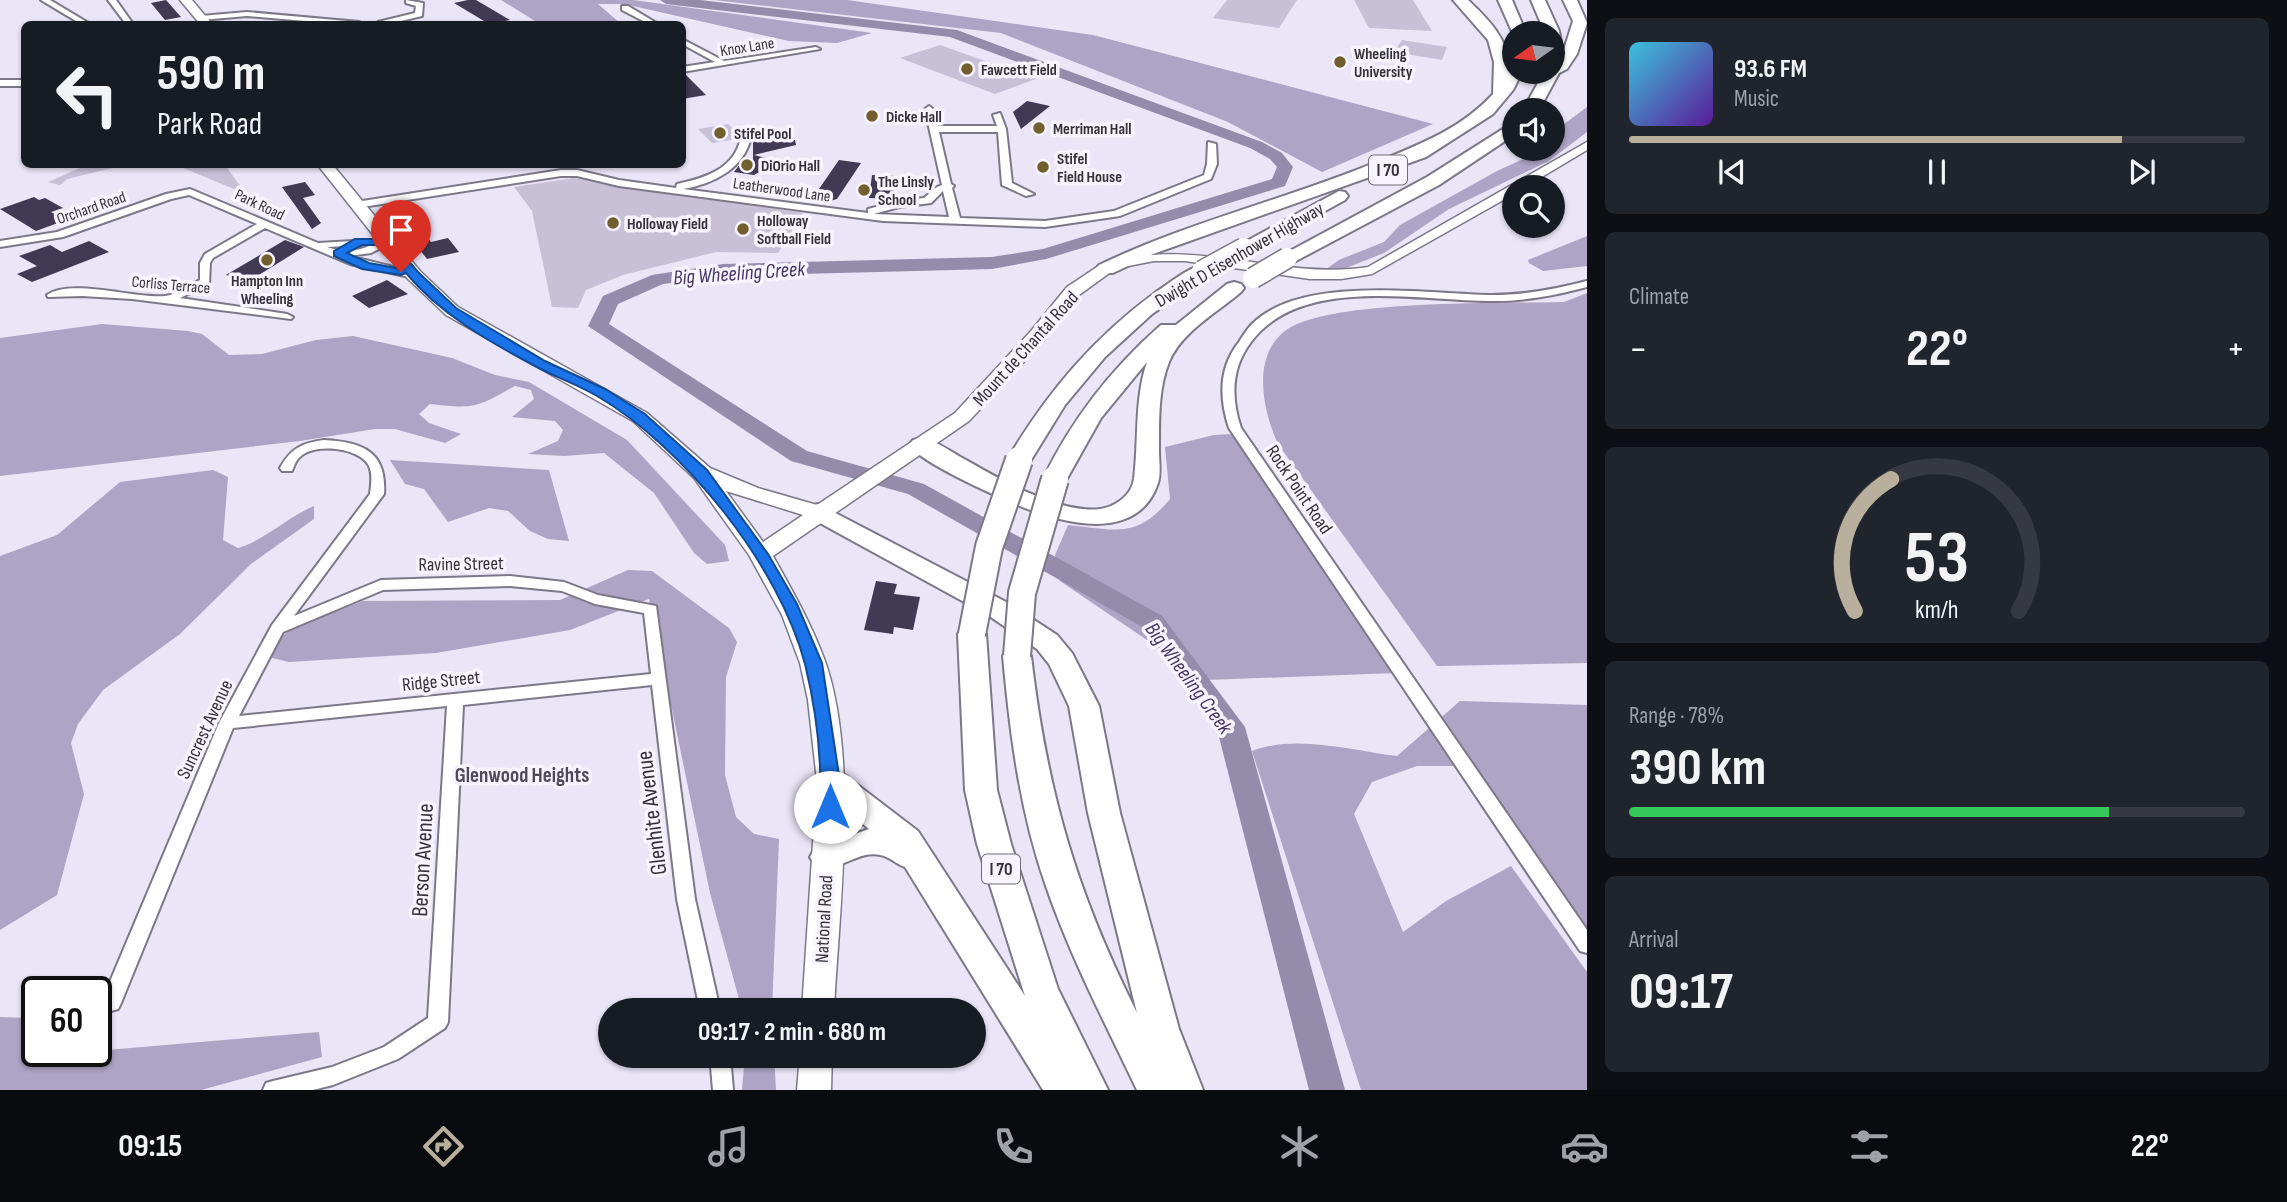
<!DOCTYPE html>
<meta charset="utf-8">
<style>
:root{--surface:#171b24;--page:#20242c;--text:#f1f3f6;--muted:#9ea1a6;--line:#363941;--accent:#b8b09c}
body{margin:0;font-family:"Sofia Sans Condensed",sans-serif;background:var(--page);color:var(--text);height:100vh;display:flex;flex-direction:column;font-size:26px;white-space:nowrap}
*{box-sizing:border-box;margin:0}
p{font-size:23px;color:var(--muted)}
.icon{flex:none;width:38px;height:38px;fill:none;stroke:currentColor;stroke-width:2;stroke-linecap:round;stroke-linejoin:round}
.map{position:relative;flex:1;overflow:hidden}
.panel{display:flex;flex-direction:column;gap:18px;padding:18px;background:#0d0f14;width:700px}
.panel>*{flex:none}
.guide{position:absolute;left:21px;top:21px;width:665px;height:147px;border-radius:10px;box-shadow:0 2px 5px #0004;background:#171b24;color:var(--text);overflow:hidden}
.needle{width:46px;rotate:256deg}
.controls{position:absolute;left:1502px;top:21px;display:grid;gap:14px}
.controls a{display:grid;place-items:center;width:63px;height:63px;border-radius:50%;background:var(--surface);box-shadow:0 2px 5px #0004;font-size:35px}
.speed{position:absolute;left:21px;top:976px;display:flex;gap:14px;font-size:35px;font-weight:700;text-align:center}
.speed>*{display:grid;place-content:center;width:91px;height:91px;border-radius:50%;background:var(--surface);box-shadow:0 2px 5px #0004;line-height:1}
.speed .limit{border:4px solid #111;border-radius:10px;background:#fff;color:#111}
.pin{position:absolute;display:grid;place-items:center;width:60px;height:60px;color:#fff;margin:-72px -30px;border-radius:50% 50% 50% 0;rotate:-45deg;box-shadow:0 0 7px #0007}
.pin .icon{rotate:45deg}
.me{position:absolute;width:77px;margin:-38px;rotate:0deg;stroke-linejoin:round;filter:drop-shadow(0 0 5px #0008)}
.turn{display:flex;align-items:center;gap:24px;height:147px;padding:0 21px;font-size:32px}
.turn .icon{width:91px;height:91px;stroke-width:2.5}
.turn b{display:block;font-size:49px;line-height:60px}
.big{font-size:52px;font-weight:700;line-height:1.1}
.panel .widget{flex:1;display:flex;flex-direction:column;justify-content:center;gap:10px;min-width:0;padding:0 24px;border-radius:10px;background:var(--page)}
.panel .dial{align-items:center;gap:0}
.dial svg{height:182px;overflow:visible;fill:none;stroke:var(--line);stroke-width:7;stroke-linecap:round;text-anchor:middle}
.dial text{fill:var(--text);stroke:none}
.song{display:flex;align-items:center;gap:21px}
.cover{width:84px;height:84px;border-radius:10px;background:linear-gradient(135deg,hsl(190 70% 55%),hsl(270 70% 35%))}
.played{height:7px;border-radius:4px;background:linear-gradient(90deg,var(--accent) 80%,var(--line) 80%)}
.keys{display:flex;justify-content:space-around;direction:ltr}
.heat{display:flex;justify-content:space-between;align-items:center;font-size:38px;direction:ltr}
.charge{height:10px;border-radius:5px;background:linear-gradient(90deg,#34c759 78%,var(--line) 0)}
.trip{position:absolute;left:598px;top:998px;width:388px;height:70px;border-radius:35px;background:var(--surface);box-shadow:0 2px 5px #0004;font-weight:700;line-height:70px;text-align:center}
.tabs{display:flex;height:112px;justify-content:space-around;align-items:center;background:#090b0e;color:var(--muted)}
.tabs .icon{width:49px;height:49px}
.tabs .on{color:var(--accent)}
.tabs b{font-size:32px;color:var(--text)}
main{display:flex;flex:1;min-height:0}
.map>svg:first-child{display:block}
.green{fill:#c7c0d7}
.forest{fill:#aea4c5}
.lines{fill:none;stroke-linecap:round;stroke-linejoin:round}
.river{fill:#958bab;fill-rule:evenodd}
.building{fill:#423954}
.minor-casing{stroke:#7d7888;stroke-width:4}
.tertiary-casing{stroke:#7d7888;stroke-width:3}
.secondary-casing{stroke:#7d7888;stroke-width:4}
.primary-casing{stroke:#7d7888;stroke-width:3}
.motorway-casing{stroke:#7d7888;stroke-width:4}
.minor{fill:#fff;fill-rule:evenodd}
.tertiary{fill:#fff;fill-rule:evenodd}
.secondary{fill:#fff;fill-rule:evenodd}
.primary{fill:#fff;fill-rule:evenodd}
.motorway{fill:#fff;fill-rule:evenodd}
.motorway-bridge-far1-casing{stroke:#7d7888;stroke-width:23;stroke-linecap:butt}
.motorway-bridge-casing{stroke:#7d7888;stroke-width:30;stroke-linecap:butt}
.motorway-bridge-far1{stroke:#fff;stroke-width:20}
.motorway-bridge{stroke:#fff;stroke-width:26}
.route{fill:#1a73e8;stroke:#114b97;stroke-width:2;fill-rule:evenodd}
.poi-dot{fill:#725f2e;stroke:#f7f4ff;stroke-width:2.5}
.labels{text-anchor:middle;stroke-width:7;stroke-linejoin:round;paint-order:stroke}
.far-street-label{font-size:16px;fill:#35333a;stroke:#f7f4ff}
.far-poi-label{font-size:16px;font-weight:bold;fill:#35333a;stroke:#f7f4ff;text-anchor:start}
.shield{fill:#f7f4ff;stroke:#6f6d75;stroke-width:2}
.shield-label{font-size:18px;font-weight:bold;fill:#35333a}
.street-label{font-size:19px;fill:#35333a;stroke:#f7f4ff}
.water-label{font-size:21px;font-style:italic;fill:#473664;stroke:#f7f4ff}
.neighbourhood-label{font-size:21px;font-weight:bold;fill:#4e4a59;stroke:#f7f4ff}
.near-street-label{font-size:23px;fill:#35333a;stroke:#f7f4ff}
</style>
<main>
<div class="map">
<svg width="1587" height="1090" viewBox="0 0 1587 1090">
<rect width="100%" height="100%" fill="#eae5f7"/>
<g class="green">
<path d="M1227,0H1297L1279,28L1213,18Z"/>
<path d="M1354,0H1413L1432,31L1369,28Z"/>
<path d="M1402,40L1447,47L1442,60L1394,52Z"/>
<path d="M940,45L1036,79L995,94L900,58Z"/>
<path d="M728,124L743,138L712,143L698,129Z"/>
<path d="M89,164L125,165L67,179L60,185L48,182Z"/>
<path d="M176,165H225L246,194Z"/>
<path d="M573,178L803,213L778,253L716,252L623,275L586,290L578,308L552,307L532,211L514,187Z"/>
</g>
<g class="forest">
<path d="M501,0H633L872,33L837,43L789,41L624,4H598L621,24H540Z"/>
<path d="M714,0H847L1093,35L1433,124L1322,172L1228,122L1001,33Z"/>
<path d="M1587,107V132L1549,161L1449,209L1384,253L1326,276L1319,274L1339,260L1384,242L1400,225L1497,171L1545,149H1552V133Z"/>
<path d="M1587,236V266L1543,271L1529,263L1528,260Z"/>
<path d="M1587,293V663L1437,666L1278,444C1263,411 1251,357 1285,331C1327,299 1505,304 1564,302Z"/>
<path d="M102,324L188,331L202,334L229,355L262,354L316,340L353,336L452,358L495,375L529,382L627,440L725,545L729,561L707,564L694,553L654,493L604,453L564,456L528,454L558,441L563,430L555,421L512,417L534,399L531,390L515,386C476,408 474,409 430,404L419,414L429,423L461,434L445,443L395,429H375L300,441L0,476V338Z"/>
<path d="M1233,434L1395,673L1206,680L1060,581L1055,555L1068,525C1116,530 1137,539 1170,499L1165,447L1214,435Z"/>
<path d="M390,460L549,470L569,541L548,539L530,531L508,511L489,508L448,522L424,489L405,484Z"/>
<path d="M213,470L228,477L223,540L238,548C267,539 287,517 314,506V519L251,564L180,634L103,690L78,724L71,743L84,794L57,895L0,930V556L57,535L120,482Z"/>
<path d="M628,570L652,571L729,628L737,642L726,677L725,775L736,817L754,834L779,839L772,1010H742L710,893L649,599L570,630L436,653L289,662L268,657L275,642L292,628L363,601L560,600Z"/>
<path d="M1460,701L1587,705V935L1465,766H1417L1372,782L1354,814L1403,932L1446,901L1511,866L1587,972V1090H1361L1252,751C1296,734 1350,750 1397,756Z"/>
<path d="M0,1017L29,1018L37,1056L319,1032L322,1057L201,1090H0Z"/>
<path d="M745,1055H774L776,1090H742Z"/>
</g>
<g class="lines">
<path class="river" d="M660,0H700L957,30L1262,142L1282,153L1293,167L1285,186L1046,259L992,269L723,276L663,284L618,304L609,324L807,451L924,484L1162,616L1245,727L1345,1090H1309L1217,729L1144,628L908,494L791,461L588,326L603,296L652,275L723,264L992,257L1043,249L1272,179L1277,167L1270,159L1250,148L950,37L666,4Z"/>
</g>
<g class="building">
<path d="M166,0L181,17L165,20L151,3Z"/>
<path d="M468,0H476L510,20L489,24L454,3Z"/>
<path d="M685,74L706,95L682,99Z"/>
<path d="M1027,101L1050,106L1021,129L1013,112Z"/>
<path d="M753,140H795L796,145L754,155L770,159L763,170L754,175L734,172L744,159L753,161Z"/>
<path d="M839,160L861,163L837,199L830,201L812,199Z"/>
<path d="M872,175L895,176L893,199L869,198Z"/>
<path d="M305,182L315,195L303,198L321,223L312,229L282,187Z"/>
<path d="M34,197L39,200L45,198L63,208L51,212L66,220L36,231L0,209Z"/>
<path d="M428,238L431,242L448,238L459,252L427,259L413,241Z"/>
<path d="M285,240L304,247L249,281L226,275Z"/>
<path d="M89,241L109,252L32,282L17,274L37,266L19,256L50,245L62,252Z"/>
<path d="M387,280L408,294L369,308L352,296Z"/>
<path d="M876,581L897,584L894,594L920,597L913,630L894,627L893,634L864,630Z"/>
</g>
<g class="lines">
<defs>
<g id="minor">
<path d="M41,0H50L90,24H81Z"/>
<path d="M108,0H116L133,24H126Z"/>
<path d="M406,0L423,3L422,16L388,24H378V22L415,13L416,6L406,3Z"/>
<path d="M622,6H628L658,24H649L622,10Z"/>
<path d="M247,12L359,22L363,24H339L247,16L201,20L197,18L201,16Z"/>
<path d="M682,39L724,61L816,47L820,49L682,72V67L715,62L682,44Z"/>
<path d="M929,106L933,109L938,126H997L993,115L1000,113L1006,129L1012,183L1034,194L1026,196L1002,185L998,132H939L951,184L954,186L952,188L960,218L1045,221L1114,211L1204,175L1207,164L1208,142L1216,144L1217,164L1211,179L1120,216L1045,227L883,221L619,186L577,176H561L356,208L351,205L356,202L561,170H577L619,180L676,188L677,184C705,178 735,169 741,137L746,134L751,137C744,169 713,184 683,189L868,213V209L899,201L924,198L937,187L942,185L925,109ZM943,191L949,217L874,214L899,207L931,203Z"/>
<path d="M190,189L318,243L390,239V243L371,253L349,256L418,273L419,275L414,278L350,264L265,228L213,258L210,263L209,284L180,298L287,314L293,317L291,319L132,299L82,296L48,297L47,295C71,278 136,299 165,296C176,295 190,285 200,280V263L205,254L257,224L189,195L171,199L63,237L0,247V241L57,232L166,194ZM371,245C358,252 341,252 327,247Z"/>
<path d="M1587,281V287L1579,289C1552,296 1523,301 1495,301C1421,302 1302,274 1251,342C1231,368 1231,398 1241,428L1587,930V953L1580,951L1229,428C1219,398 1219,367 1239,342C1243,336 1247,329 1252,324C1302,274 1427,294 1492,295C1524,295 1556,289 1587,281Z"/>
<path d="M324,440C362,442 387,451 384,494L294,616L381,580L510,576L564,582L598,595L656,606L695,899L720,1010H700L677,899L652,685L463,705L448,1022L445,1028L398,1059L333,1085L313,1090H263L266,1083L273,1081L332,1067L384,1047L428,1018L447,706L233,728L121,1003L118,1009L111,1011L104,1009L101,1003L219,723L272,625L370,494C371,485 373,475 369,466C361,448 314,442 300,457C296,460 294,466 292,471H282L280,468C291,448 302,443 324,440ZM510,586L562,591L595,604L644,613L651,674L239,716L283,632L383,590Z"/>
<path d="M710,1055H730L733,1090H713Z"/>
</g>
<path id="tertiary" d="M1587,142V150L1525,187H1514V194L1372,274L1341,279H1310L1185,261H1154L1123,267L1116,263L1118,260C1203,240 1284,280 1368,267Z"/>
<rect id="secondary" x="0" y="80" width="24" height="6"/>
<g id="primary">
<path d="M180,0H192L212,24H200Z"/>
<path d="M317,164H332L420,271L458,307L647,413L710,468L758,488L817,505L955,413L1031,331L1067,287L1100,265L1106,264L1115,269L1079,295L1045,339L969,421L773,556C792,590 811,623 825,661C859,758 839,907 834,1010H802L817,781L808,700L800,663L782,615L749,555L694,478L633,421L446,315L408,279ZM726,491L803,515L763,542Z"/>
<path d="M800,1055H832L831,1090H797Z"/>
</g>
<g id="motorway">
<path d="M1453,0H1468C1488,19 1509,39 1509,69L1522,72L1513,90L1493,114L1426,157L1153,254L1113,273H1099L1096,269L1099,265C1189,222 1287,199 1379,161C1421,144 1462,128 1493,94L1494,62L1488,40Z"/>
<path d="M1498,0H1512L1526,33H1514V36Z"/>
<path d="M1531,0H1545L1559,31L1563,53L1573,21L1563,0H1577L1587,23L1577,54L1567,69L1559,73L1539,110H1523L1544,72H1552V33H1545Z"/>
<path d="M1514,122V135L1439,185L1294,262L1287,264L1277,258L1427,177Z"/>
<path d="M1339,191L1345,192L1348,196L1345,200L1251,252H1237L1234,248Z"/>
<path d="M1202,265L1212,271L1209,275L1152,314L1105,357L1065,405L1028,465H1010L1007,460C1047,393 1093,338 1156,292C1170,283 1186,269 1202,265Z"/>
<path d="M1234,282L1241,284L1244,288L1241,292C1218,312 1181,332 1169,362C1158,389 1159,422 1159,451C1159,461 1161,474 1158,483C1137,545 1060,523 1015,504C992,494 922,463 909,445L913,440C931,435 950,452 966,460C999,479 1073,522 1111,506C1122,501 1132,492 1134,479C1139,439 1134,401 1147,362L1101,418L1064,484H1046L1043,479C1072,419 1111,369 1161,325H1176L1227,284Z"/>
<path d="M818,504L1008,603L1057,635L1072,653L1099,706L1120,813L1179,1029L1203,1090H1137C1105,1023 1070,956 1046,886C1020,812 1010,734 1003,656L1007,649L1017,646L1027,649L1031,656C1047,792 1076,891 1137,1013L1088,813L1069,706L1049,664L1037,649L988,615L809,517L805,512L809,507Z"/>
<path d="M972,625L982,627L986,634L997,790L1011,844L1058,989L1108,1090H1043L905,867C896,864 889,856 880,855C856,850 839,874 815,866L810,857L815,848L869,829L820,789L815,781L820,773L831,769L842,773L918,831L1025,996L977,844L965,790L958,634L962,627Z"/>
</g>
</defs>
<use href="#minor" class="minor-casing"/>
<use href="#tertiary" class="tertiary-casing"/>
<use href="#secondary" class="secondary-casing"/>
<use href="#primary" class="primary-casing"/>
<use href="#motorway" class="motorway-casing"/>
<use href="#minor" class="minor"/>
<use href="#tertiary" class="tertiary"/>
<use href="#secondary" class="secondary"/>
<use href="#primary" class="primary"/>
<use href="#motorway" class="motorway"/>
<defs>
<g id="motorway-bridge-far1">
<path d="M1202,271L1244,248"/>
<path d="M1253,278L1287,258"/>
</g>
<g id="motorway-bridge">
<path d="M972,634L989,547L1019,460"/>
<path d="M1017,656L1022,593L1055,479"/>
</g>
</defs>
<use href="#motorway-bridge-far1" class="motorway-bridge-far1-casing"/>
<use href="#motorway-bridge" class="motorway-bridge-casing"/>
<use href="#motorway-bridge-far1" class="motorway-bridge-far1"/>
<use href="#motorway-bridge" class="motorway-bridge"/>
</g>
<path class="route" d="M355,239H390L418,272L456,308L545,361L605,389L645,414L707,470L768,554L797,604L822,663L840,782L836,812L830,814L820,807C822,761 816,709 805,664C779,565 684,447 597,396C577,384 555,377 535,366C488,341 440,314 406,273L401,275L362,269L334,256V251ZM362,245H382L402,269L369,263L347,253Z"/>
<g class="poi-dot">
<circle cx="1340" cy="62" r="7"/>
<circle cx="967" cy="69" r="7"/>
<circle cx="872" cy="116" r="7"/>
<circle cx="1039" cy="128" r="7"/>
<circle cx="720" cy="133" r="7"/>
<circle cx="747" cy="165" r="7"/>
<circle cx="1043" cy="167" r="7"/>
<circle cx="864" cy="190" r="7"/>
<circle cx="613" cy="223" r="7"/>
<circle cx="743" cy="229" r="7"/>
<circle cx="267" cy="260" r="7"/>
</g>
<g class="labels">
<g class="far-street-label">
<text transform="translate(747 46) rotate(-9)" y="6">Knox Lane</text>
<text transform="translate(782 189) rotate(8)" y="6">Leatherwood Lane</text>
<text transform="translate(260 204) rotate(25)" y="6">Park Road</text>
<text transform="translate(91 207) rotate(-19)" y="6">Orchard Road</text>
<text transform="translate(171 284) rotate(5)" y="6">Corliss Terrace</text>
</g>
<g class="far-poi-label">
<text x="1354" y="59">Wheeling<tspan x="1354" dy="18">University</tspan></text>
<text x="981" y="75">Fawcett Field</text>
<text x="886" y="122">Dicke Hall</text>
<text x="1053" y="134">Merriman Hall</text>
<text x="734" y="139">Stifel Pool</text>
<text x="1057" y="164">Stifel<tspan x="1057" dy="18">Field House</tspan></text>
<text x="761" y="171">DiOrio Hall</text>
<text x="878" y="187">The Linsly<tspan x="878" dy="18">School</tspan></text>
<text x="757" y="226">Holloway<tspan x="757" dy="18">Softball Field</tspan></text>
<text x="627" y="229">Holloway Field</text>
<text x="267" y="286" text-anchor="middle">Hampton Inn<tspan x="267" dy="18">Wheeling</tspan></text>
</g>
<g class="shield">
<rect x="1369" y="155.5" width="38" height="29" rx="5"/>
<rect x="982" y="854.5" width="38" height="29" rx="5"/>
</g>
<g class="shield-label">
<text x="1388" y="176">I 70</text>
<text x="1001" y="875">I 70</text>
</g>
<g class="street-label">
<text transform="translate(1239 254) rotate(-30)" y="7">Dwight D Eisenhower Highway</text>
<text transform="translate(1025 348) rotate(-48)" y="7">Mount de Chantal Road</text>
<text transform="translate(1300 489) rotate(56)" y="7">Rock Point Road</text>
<text transform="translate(461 563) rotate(-1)" y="7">Ravine Street</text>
<text transform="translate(441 680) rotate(-6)" y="7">Ridge Street</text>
<text transform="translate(204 729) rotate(-65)" y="7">Suncrest Avenue</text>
<text transform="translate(823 919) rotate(-87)" y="7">National Road</text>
</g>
<g class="water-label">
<text transform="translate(739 273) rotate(-4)" y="7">Big Wheeling Creek</text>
<text transform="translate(1189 678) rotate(54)" y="7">Big Wheeling Creek</text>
</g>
<g class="neighbourhood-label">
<text x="522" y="782">Glenwood Heights</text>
</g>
<g class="near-street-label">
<text transform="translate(651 813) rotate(-97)" y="8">Glenhite Avenue</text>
<text transform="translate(422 860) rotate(-87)" y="8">Berson Avenue</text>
</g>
</g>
</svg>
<div class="controls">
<a><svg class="needle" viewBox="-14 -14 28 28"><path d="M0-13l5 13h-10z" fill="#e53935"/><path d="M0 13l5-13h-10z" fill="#9ea1a6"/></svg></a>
<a><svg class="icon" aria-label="sound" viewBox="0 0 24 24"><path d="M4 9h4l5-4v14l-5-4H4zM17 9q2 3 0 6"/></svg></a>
<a><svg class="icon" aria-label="search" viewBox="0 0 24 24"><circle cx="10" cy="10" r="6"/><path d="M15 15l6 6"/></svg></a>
</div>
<div class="speed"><div class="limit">60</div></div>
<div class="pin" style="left:401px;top:272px;background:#d93025"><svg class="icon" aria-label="arrive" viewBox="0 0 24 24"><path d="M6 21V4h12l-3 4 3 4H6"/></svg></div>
<svg class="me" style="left:830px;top:807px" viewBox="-20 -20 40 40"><circle r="19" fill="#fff"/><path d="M0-13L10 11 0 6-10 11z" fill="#1a73e8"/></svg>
<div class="trip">09:17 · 2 min · 680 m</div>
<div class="guide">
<div class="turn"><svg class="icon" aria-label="left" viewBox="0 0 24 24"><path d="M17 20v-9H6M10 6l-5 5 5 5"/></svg><div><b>590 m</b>Park Road</div></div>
</div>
</div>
<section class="panel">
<div class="widget">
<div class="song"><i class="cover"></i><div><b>93.6 FM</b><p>Music</p></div></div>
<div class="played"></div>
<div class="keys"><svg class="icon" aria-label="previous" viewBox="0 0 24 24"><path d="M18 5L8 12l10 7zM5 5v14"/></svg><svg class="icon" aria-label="pause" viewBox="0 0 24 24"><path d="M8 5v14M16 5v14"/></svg><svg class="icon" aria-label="next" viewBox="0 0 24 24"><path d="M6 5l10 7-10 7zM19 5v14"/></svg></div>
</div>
<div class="widget"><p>Climate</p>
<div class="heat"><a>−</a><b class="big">22°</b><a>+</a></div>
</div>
<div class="widget dial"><svg viewBox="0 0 100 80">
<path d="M14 69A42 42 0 1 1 86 69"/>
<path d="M14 69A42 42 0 0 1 30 11" stroke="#b8b09c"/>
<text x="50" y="56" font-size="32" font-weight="700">53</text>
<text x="50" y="72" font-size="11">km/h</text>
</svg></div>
<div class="widget"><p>Range · 78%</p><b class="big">390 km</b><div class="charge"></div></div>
<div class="widget"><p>Arrival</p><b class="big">09:17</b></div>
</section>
</main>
<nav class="tabs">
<b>09:15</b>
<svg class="icon on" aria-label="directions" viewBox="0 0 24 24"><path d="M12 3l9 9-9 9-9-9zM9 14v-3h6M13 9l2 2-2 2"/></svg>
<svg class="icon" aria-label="music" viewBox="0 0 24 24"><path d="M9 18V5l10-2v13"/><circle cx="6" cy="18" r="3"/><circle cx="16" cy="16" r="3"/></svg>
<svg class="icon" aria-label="phone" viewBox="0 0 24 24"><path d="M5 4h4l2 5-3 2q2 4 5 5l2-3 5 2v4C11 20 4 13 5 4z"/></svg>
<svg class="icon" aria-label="climate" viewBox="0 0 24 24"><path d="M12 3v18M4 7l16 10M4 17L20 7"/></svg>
<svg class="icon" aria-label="car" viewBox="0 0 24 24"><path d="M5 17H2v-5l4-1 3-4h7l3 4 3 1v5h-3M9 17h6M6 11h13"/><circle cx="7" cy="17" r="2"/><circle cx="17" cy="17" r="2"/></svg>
<svg class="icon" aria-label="filters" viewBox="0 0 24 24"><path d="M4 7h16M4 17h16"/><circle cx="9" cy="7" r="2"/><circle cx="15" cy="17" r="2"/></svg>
<b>22°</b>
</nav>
